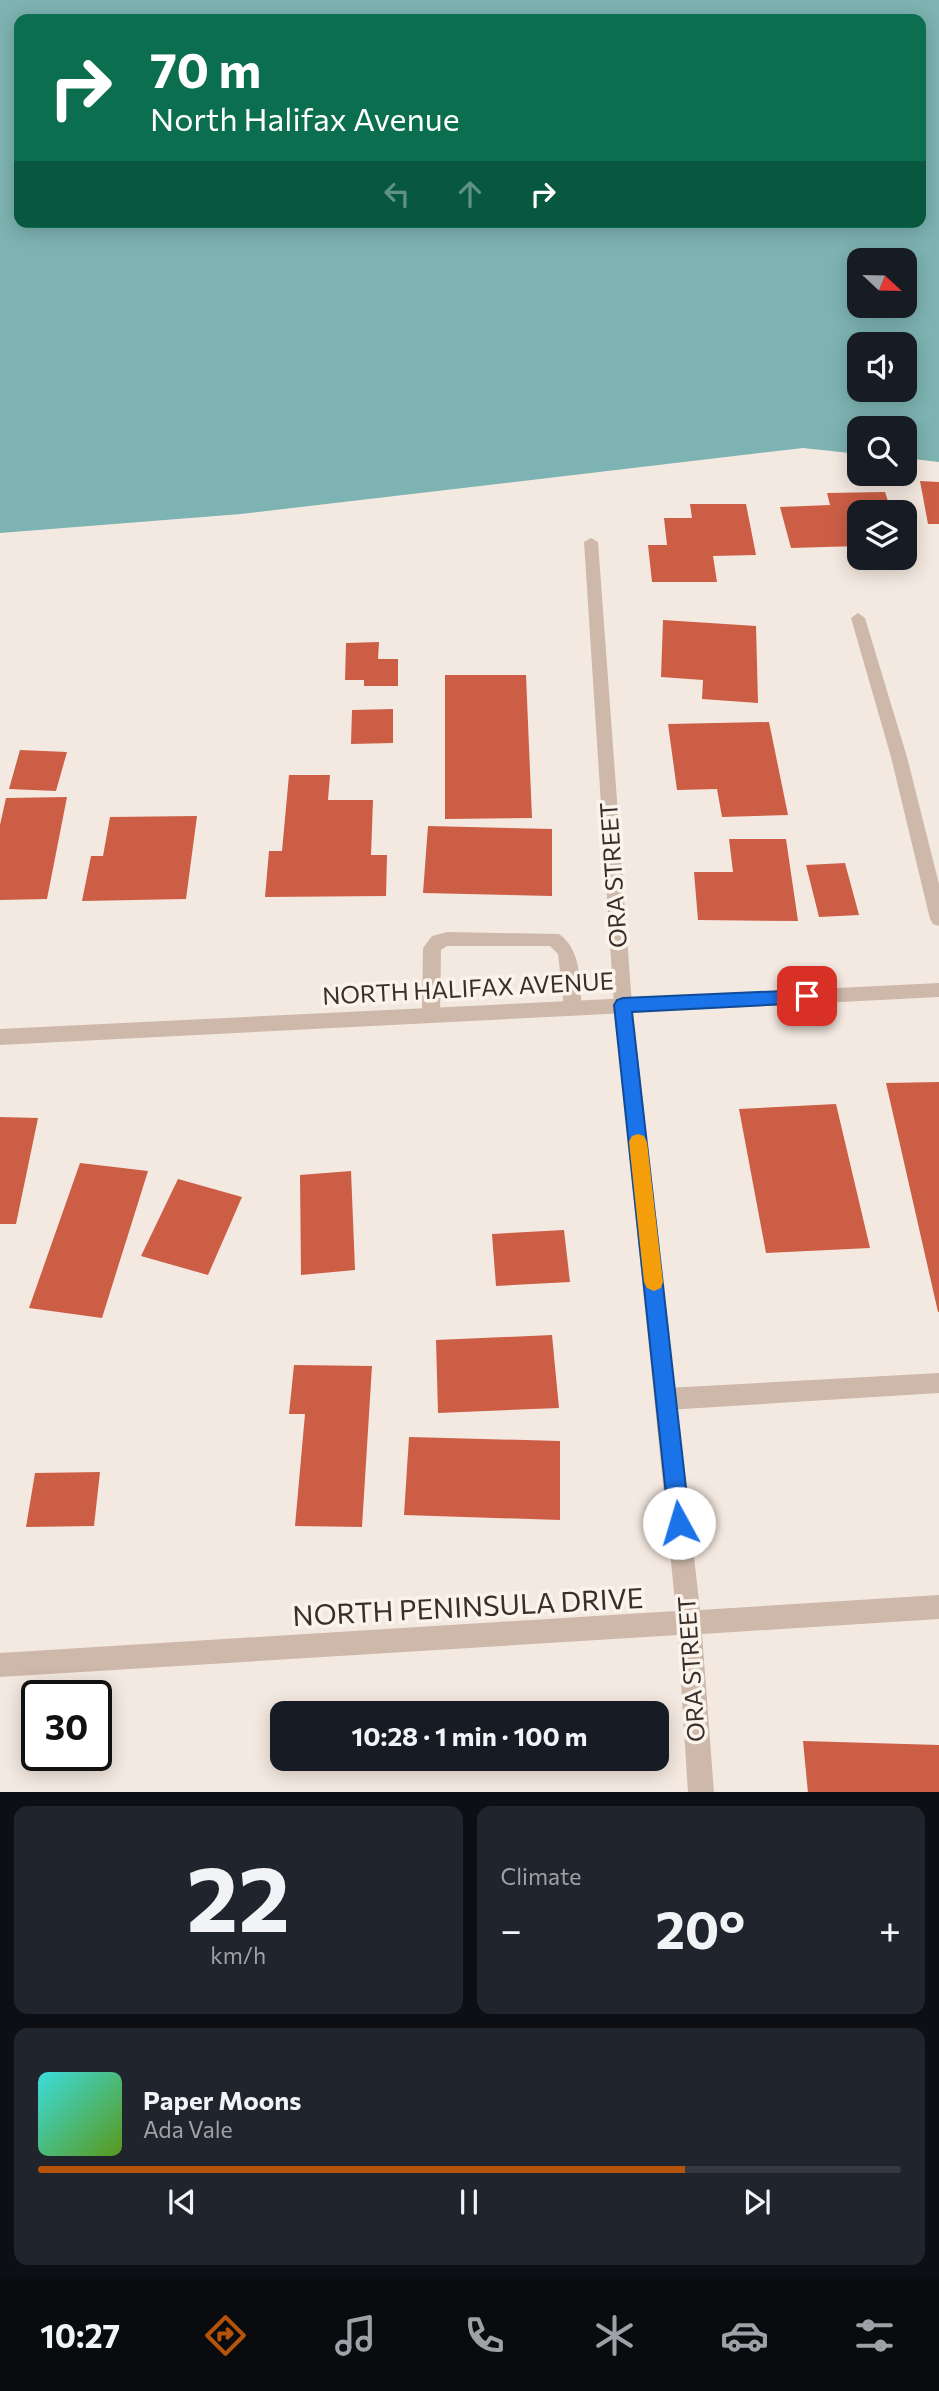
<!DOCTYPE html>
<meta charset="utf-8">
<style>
:root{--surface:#171b24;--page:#20242c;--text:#f1f3f6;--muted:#9ea1a6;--line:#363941;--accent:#b45309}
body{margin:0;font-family:Commissioner,sans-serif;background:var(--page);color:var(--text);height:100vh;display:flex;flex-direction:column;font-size:26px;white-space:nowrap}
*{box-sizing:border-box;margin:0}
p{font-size:23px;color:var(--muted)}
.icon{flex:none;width:38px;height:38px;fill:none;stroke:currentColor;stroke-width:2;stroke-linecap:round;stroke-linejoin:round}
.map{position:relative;height:1792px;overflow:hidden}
.drawer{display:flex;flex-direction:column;gap:14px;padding:14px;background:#0d0f14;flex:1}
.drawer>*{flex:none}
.hud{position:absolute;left:14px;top:14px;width:912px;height:214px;border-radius:14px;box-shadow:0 4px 18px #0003;background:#0b6e4f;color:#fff;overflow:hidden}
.needle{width:46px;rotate:112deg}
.buttons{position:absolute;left:847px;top:248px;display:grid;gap:14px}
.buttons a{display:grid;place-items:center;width:70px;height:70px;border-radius:14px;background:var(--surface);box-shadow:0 4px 18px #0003;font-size:35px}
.speed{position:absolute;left:21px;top:1680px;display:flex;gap:14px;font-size:35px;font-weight:700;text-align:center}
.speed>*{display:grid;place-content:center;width:91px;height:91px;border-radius:50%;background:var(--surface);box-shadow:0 4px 18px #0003;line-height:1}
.speed .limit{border:4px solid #111;border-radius:10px;background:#fff;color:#111}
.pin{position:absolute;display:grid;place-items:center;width:60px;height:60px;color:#fff;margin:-30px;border-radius:14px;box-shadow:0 4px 10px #0006}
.me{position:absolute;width:77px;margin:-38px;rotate:354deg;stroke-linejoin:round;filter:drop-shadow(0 0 5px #0008)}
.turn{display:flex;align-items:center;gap:24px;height:147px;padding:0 21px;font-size:32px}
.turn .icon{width:91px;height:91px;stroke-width:2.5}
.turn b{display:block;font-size:49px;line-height:60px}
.lanes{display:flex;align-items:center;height:66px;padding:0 21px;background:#0003;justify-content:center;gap:35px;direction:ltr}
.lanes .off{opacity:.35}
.big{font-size:52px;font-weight:700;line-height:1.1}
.drawer .widget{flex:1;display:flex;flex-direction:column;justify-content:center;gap:10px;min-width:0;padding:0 24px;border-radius:14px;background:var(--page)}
.drawer .dial{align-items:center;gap:0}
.dial b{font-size:91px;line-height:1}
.song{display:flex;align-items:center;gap:21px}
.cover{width:84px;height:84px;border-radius:10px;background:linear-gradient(135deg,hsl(180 70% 55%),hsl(90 70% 35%))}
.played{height:7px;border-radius:4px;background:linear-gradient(90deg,var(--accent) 75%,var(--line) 75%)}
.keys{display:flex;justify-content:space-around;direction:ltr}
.heat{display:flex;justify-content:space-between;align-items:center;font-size:38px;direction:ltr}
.drawer .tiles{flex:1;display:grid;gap:14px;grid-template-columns:1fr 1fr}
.widget:last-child{grid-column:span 2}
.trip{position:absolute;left:270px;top:1701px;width:399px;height:70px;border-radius:14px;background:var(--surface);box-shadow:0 4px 18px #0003;font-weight:700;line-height:70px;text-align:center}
.tab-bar{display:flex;height:112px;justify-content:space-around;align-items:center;background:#090b0e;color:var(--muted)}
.tab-bar .icon{width:49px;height:49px}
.tab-bar .active{color:var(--accent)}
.tab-bar b{font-size:32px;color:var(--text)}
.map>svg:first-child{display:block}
.water{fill:#7db3b2;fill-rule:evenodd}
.building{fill:#cc5e46}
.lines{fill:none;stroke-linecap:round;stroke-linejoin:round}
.service{fill:#ceb8aa;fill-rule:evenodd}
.minor{fill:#ceb8aa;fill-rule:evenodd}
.tertiary{fill:#ceb8aa;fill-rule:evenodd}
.route{fill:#1a73e8;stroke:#114b97;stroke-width:2}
.slow{fill:#f59e0b}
.labels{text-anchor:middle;stroke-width:7;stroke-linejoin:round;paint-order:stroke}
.street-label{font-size:24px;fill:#3b2e2a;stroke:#fbf4ed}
.near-street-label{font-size:28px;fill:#3b2e2a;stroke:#fbf4ed}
</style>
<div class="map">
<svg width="939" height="1793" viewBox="0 0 939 1793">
<rect width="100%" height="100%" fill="#f4e9e0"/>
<path class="water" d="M0,0H939V462L905,458V429H859V454L803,448L241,514L0,533ZM19,19H920V222H19ZM859,261H905V306H859ZM859,345H905V390H859Z"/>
<g class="building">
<path d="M920,481L939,482V524H928Z"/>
<path d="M885,492L892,513H859V546L791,548L780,507L830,505L827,493Z"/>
<path d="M690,504H746L756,555L713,556L717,582H652L648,545H667L664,518H692Z"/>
<path d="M663,620L756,626L758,703L702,699L703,680L661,677Z"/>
<path d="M379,642L378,659H398V686H364V680H345L346,643Z"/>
<path d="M445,675H526L532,818L445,819Z"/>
<path d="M393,709V743L351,744L352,710Z"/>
<path d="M769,722L788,815L722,817L717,789L677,790L668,724Z"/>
<path d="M20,750L67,752L56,791L9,789Z"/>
<path d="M289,775H330L328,800H373L371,855H387L386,896L265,897L269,851H282Z"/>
<path d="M67,797L47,899L0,900V825L6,798Z"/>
<path d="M197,816L186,899L82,901L91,856H103L110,817Z"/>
<path d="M428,826L552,829V896L423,893Z"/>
<path d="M729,839H786L798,921L698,920L694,872H733Z"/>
<path d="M845,863L859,915L819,917L806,865Z"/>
<path d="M939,1082V1312H938L886,1083Z"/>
<path d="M836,1104L870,1248L766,1253L739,1109Z"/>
<path d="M0,1117L38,1118L16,1224H0Z"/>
<path d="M80,1163L148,1171L102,1318L29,1308Z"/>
<path d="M351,1171L355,1270L301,1275L300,1175Z"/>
<path d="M178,1179L242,1197L208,1275L141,1256Z"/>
<path d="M564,1230L570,1282L496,1286L492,1234Z"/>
<path d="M552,1335L559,1408L438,1413L436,1340Z"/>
<path d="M294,1365L372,1366L362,1527L295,1526L305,1414H289Z"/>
<path d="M409,1437L560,1441V1520L404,1515Z"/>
<path d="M100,1472L94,1526L26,1527L35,1473Z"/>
<path d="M803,1741L939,1745V1793H808Z"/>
</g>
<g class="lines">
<g class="service">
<path d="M447,932L559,934C582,950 579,982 582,1008L580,1013L573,1015L566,1013L564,1008L558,954L550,946H447L441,950L440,1015L438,1020L431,1023L424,1020L422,1015L423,948L432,936Z"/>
<path d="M939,1373V1393L667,1410L659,1407L656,1399L659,1391L667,1388Z"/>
</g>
<g class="minor">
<path d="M591,538L598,542L632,1005L700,1610L939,1595V1619L702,1634L714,1793H688L678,1635L0,1677V1653L676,1611L614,1005L584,542Z"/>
<path d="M858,613L865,618L907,757L939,884V926L933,924L930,919L891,757L851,618Z"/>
</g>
<path class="tertiary" d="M939,983V997L0,1045V1029Z"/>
</g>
<path class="route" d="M807,990L813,992L815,996L813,1001L807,1003L632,1012L690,1523L687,1531L679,1534L672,1531L669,1523L614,1005L617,1000L623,998Z"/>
<path class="slow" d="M638,1134L644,1136L647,1142L663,1282L661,1288L654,1291L647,1288L644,1282L629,1142L632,1136Z"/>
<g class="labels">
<g class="street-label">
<text transform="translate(614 875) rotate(-94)" y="8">ORA STREET</text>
<text transform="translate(468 989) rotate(-3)" y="8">NORTH HALIFAX AVENUE</text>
<text transform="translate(692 1669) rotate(-94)" y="8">ORA STREET</text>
</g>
<g class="near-street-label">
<text transform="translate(468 1607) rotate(-3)" y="10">NORTH PENINSULA DRIVE</text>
</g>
</g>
</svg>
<div class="buttons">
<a><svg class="needle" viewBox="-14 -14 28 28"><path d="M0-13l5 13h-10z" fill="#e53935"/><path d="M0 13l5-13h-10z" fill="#9ea1a6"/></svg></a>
<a><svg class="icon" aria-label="sound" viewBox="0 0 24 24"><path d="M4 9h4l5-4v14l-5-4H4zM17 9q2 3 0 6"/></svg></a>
<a><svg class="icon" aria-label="search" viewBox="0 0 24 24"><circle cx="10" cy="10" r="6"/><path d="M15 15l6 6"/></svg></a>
<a><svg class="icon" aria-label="layers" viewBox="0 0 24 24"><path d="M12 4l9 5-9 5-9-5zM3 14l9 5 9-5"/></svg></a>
</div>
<div class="speed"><div class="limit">30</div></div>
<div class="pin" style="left:807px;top:996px;background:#d93025"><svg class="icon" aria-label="arrive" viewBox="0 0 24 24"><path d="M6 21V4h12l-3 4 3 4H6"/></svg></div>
<svg class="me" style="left:679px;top:1523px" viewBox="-20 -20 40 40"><circle r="19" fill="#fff"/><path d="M0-13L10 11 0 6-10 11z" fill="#1a73e8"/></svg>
<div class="trip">10:28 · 1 min · 100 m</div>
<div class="hud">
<div class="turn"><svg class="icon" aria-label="right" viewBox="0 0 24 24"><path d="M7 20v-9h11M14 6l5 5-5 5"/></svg><div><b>70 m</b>North Halifax Avenue</div></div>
<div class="lanes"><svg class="icon off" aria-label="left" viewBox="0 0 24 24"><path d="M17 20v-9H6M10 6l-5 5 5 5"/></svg><svg class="icon off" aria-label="ahead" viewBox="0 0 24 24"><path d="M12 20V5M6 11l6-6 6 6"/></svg><svg class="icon" aria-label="right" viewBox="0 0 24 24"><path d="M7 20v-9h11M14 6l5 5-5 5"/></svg></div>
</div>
</div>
<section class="drawer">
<div class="tiles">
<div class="widget dial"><b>22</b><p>km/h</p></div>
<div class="widget"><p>Climate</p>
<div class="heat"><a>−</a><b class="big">20°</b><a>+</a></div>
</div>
<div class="widget">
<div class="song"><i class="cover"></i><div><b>Paper Moons</b><p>Ada Vale</p></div></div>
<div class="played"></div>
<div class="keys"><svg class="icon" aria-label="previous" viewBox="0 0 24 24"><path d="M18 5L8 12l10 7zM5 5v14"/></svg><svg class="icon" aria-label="pause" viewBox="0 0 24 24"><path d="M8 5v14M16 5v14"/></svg><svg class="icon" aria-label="next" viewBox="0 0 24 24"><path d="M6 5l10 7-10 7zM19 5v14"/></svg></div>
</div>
</div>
</section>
<nav class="tab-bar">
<b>10:27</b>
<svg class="icon active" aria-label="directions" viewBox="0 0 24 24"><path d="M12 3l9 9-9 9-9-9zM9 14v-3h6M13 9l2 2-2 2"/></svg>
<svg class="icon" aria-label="music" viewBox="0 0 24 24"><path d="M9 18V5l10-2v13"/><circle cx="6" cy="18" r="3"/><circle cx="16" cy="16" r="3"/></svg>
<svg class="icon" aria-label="phone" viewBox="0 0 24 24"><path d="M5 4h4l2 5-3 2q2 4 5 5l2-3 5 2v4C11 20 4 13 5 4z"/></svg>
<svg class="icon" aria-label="climate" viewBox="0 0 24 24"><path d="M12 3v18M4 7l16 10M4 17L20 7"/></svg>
<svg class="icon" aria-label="car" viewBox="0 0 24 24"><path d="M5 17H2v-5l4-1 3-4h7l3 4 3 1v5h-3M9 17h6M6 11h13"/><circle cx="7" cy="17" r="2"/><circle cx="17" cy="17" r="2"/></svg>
<svg class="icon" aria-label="filters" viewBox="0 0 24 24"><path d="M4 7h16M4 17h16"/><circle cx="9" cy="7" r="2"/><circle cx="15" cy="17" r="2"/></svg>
</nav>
